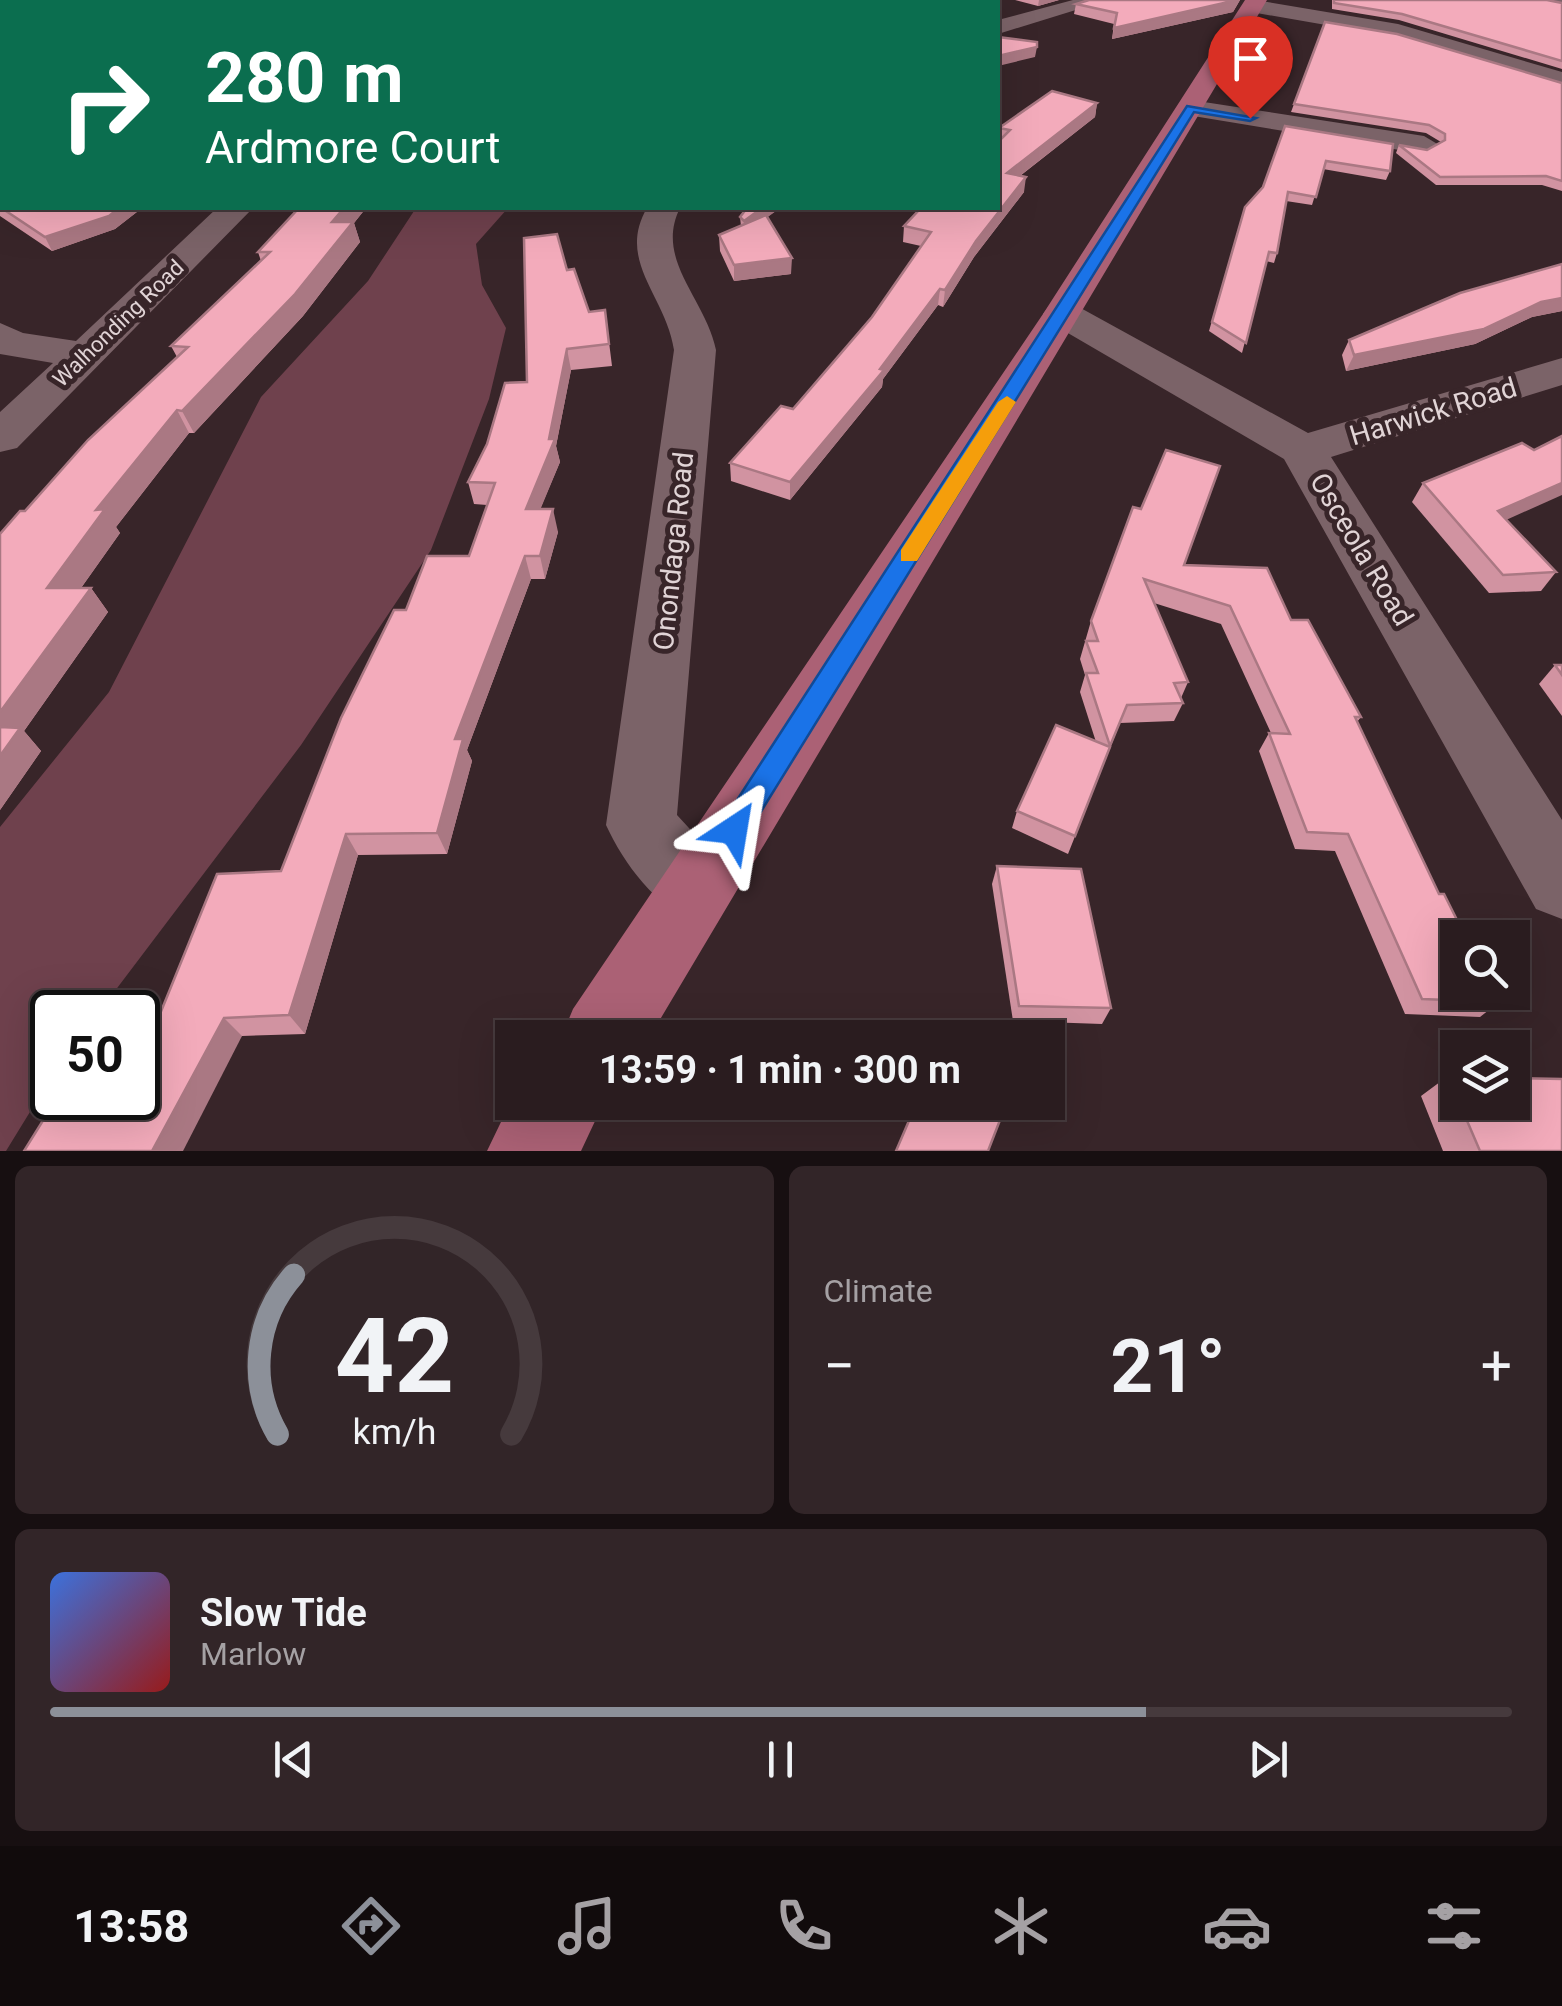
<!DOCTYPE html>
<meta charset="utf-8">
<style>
:root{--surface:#2a1c1f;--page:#322528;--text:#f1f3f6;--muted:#a5a1a4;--line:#463a3d;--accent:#8c9099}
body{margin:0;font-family:Roboto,sans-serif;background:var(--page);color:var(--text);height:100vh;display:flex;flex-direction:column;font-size:38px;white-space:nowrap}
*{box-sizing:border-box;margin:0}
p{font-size:32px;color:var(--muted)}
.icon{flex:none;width:55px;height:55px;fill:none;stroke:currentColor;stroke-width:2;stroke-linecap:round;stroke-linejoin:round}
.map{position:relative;height:1151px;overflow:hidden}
.panel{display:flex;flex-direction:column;gap:15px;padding:15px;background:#170f11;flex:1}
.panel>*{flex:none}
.guide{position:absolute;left:0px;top:0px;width:1000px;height:210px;box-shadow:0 10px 40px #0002,0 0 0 2px var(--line);background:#0b6e4f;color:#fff;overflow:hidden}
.fabs{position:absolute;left:1440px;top:920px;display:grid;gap:20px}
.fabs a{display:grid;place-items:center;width:90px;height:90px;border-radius:0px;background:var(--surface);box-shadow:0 10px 40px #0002,0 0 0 2px var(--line);font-size:50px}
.speed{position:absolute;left:30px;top:990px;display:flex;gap:20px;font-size:50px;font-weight:700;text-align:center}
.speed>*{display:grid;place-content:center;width:130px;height:130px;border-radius:50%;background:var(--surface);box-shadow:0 10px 40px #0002,0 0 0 2px var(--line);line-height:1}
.speed .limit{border:5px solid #111;border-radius:15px;background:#fff;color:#111}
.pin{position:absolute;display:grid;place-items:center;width:85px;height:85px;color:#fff;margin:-102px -42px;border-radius:50% 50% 50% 0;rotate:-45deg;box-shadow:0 0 10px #0007}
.pin .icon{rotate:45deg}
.me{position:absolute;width:110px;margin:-55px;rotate:33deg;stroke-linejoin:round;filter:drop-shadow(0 0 8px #0008)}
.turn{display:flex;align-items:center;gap:35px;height:210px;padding:0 40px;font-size:45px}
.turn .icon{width:130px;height:130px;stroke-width:2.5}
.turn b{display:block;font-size:70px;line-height:85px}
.big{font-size:75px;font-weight:700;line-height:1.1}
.panel .tile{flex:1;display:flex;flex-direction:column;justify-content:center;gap:15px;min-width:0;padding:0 35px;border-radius:15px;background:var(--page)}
.panel .dial{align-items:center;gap:0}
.dial svg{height:260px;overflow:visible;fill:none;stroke:var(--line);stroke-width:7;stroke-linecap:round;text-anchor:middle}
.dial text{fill:var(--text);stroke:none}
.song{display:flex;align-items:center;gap:30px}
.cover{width:120px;height:120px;border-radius:15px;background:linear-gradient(135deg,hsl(220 70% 55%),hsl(0 70% 35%))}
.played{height:10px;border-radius:5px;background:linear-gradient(90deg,var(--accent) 75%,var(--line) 75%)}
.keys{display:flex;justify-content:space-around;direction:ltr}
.heat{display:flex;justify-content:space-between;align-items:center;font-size:55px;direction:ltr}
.panel .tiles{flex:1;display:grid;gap:15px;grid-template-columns:1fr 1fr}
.tile:last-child{grid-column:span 2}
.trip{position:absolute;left:495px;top:1020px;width:570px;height:100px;border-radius:0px;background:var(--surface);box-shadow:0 10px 40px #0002,0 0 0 2px var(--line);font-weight:700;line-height:100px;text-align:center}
.tabs{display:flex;height:160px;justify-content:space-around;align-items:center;background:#110b0c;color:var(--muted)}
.tabs .icon{width:70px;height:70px}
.tabs .on{color:var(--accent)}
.tabs b{font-size:45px;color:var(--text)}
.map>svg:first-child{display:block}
.green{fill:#6f414d}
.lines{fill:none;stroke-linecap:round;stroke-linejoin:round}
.minor{fill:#7b6368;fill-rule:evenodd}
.major{fill:#ab6175;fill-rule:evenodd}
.wall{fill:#d193a1}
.shaded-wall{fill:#aa7883}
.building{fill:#f3abbb;stroke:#aa7883;stroke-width:2.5}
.route{fill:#1a73e8;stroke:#114b97;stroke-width:2.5}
.slow{fill:#f59e0b}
.labels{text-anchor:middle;stroke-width:10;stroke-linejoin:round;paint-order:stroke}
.far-street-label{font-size:22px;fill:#e1d4d6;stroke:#382529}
.street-label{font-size:28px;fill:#e1d4d6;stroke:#382529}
</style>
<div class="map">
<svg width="1562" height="1151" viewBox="0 0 1562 1151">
<rect width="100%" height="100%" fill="#382529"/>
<path class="green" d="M416,208H508L476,244L482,285L506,328L489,399L431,550L301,745L99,1012H52V1076L6,1151H0V827L109,692L261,397L368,281Z"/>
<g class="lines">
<g class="minor">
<path d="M1073,0H1108L998,34V20Z"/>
<path d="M1255,0L1398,24L1562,72V88L1395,37L1245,11V1Z"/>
<path d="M1543,0H1562V8L1547,4Z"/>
<path d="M1191,100L1424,136L1439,145L1424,154L1181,114L1177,108Z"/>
<path d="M217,208H253L17,448L0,452V412L53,363L0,354V323L23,333L76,341Z"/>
<path d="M647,208H680C654,260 706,299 716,350L677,815L722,864L733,888L722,912L696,922C656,907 624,864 606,825L674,350C666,296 616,261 647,208Z"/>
<path d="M1063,302L1077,306L1308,433L1562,358V385L1331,457L1562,820V919L1536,909L1284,459L1049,322L1043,314L1049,306Z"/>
</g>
<g class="major">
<path d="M1245,0H1267L649,1038H561L573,1009L1043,314Z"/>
<path d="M512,1099V1102H604L581,1151H487Z"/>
</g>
</g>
<g class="wall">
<path d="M1015,0H1059L1038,6Z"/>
<path d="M1089,0H1240L1233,12L1112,39L1114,24L1074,14L1076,4Z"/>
<path d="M1332,0H1547L1562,3V69L1399,20L1332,9Z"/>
<path d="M1325,22L1562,83V191L1542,185H1436L1396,153L1399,145L1427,150L1441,142L1426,133L1291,112Z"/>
<path d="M1097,103L1095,117L1020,176L1024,192L974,257L943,307L938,305L883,379L882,387L790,500L731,481L730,463L793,409L872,317L921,246L903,242L904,226L998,208V141L999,128Z"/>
<path d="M1285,126L1390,171L1386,180L1323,169L1312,205L1286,201L1277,253L1274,263L1266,261L1242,353L1209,331L1245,207L1263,187Z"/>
<path d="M0,137L2,208H142L115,229L52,251L0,216Z"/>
<path d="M299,208H366L354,223L360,242L303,316L194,433H189L116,527L120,533L81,588H91L108,612L24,731L41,751L0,810L25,511L177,357L171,346L261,261L258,252Z"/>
<path d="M780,208L767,217L791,274L734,281L720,251L719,235L741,226L740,217Z"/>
<path d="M1562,264V311L1532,317L1475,344L1346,371L1342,355L1349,340Z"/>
<path d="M567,270L589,312L605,310L612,366L571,370L556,446L560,462L540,509L558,532L545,579H531L467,750L472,761L447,854L358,855L305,1034L242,1036L140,1063L281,871L406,610L469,556L487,505L474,504L468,482L527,382Z"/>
<path d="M1423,483L1507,520L1556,572L1541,591L1489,593L1412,502Z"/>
<path d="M1133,507L1184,565L1291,620L1361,717L1357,722L1439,894L1499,1002L1480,1017L1405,1014L1335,851L1295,849L1259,751L1269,733H1271L1221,624L1154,603L1188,682L1181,698L1183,703L1174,721L1120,723L1068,854L1012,828L1017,811L1096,742L1080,692L1085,675L1080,659L1091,621Z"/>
<path d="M1555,665H1562V716L1539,684Z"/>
<path d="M997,866L1111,1008L1102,1024L1013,1021L992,884Z"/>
<path d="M1448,1076H1458V1102H1512L1562,1151H1443L1421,1096Z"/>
</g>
<g class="shaded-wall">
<path d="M502,0H526L520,2H496Z"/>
<path d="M1039,0H1059L1038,6Z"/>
<path d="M1237,0H1240L1233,12L1112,39L1114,28Z"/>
<path d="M1037,47L1035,57L998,66V56Z"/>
<path d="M1097,103L1095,117L1004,188L1007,173Z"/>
<path d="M1026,177L1024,192L974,257L943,307L945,290L976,241Z"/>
<path d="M119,208H142L115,229L52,251L45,237Z"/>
<path d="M344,208H366L354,223L360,242L303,316L194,433L182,411Z"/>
<path d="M762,208H780L745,234L744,221Z"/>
<path d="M792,258L791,274L734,281V265Z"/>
<path d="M940,289L938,305L883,379L882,387L790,500V482Z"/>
<path d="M1562,298V311L1532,317L1475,344L1346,371L1354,355L1541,302Z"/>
<path d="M567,349L571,370L556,446L560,462L531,532L526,509L549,439Z"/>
<path d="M177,410L189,433L116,527L120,533L64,612L47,588L96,510Z"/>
<path d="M1562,483V495L1486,529L1498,511Z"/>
<path d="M553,509L558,532L545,579L540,556Z"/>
<path d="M525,556L531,579L467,750L472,761L447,854L437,833L455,739Z"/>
<path d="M91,588L108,612L24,731L41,751L0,810V712Z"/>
<path d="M346,834L358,855L305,1034L289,1015Z"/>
<path d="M224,1018L242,1036L183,1151H152Z"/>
</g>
<g class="building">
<path d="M0,0H502L496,2H0Z"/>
<path d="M645,0H845L844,2H642Z"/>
<path d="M1089,0H1237L1114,28L1117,13L1076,4Z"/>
<path d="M1334,0H1547L1562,3V61L1402,14L1334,3Z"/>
<path d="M1325,22L1397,34L1562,83V181L1546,176L1440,177L1399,145L1427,150L1445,140V134L1429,125L1294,104Z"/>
<path d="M998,37L1037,42V47L998,56Z"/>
<rect x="0" y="89" width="2" height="25"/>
<path d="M1052,91L1097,103L1007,173L1026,177L976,241L945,290L940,289L880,369L884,370L790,482L730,463L781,406L793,409L872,317L931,232L904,226L921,208H998V142L1010,130L999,128Z"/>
<path d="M1285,126L1393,144L1390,171L1326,161L1316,197L1288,192L1277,253L1269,252L1246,343L1212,322L1245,207L1263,187Z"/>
<path d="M0,137L2,138V208H119L109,216L45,237L0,207Z"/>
<path d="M299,208H344L332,222H353L295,294L182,411L177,410L96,510L105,509L47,588H91L0,712V534L20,511H25L88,440L188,347L171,346L270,252H258Z"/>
<path d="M747,208H762L744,221L740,217Z"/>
<path d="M766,215L792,258L734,265L719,235Z"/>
<path d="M557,234L567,270L574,269L589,312L605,310L609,344L567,349L549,439H555L526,509H553L540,556H525L455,739H463L437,833L346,834L289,1015L224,1018L152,1151H24L57,1098H138V1063H140L217,874L281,871L341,718L394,610H406L427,556H469L495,483L468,482L487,444L505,383L527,382L524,238Z"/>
<path d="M1562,264V298L1541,302L1484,329L1354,355L1349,340L1460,293Z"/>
<path d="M1562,436V483L1498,511L1556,572L1503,575L1423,483L1522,443L1534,450Z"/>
<path d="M1166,450L1220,466L1184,565L1267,568L1291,620H1308L1361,717H1355L1439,894H1444L1466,938H1458V992H1494L1499,1002L1422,999L1348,834L1307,832L1269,733L1290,734L1230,606L1144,579L1188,682L1174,683L1183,703L1127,705L1110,746L1086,673H1098L1086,641H1098L1091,621L1133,507L1141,509Z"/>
<path d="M1555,665H1562V675Z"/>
<path d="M1056,725L1110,747L1075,836L1017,811Z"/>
<path d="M0,727L20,728L0,756Z"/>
<path d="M997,866L1081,869L1111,1008L1019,1006Z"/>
<path d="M1448,1076H1458V1098Z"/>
<path d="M1512,1078L1562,1079V1151H1480L1459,1102H1512Z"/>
<path d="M917,1102H1007L988,1151H896Z"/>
</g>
<path class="route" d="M1187,106L1256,118L1250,121L1194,112L744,839L734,842L724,839L720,830L724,820Z"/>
<path class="slow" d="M1007,396L1016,402L917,561H901V550L998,402Z"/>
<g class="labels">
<g class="far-street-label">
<text transform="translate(118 323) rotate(-44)" y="8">Walhonding Road</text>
</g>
<g class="street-label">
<text transform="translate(1433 411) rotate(-17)" y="10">Harwick Road</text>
<text transform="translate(1362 549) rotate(59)" y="10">Osceola Road</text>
<text transform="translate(673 551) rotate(-84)" y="10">Onondaga Road</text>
</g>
</g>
</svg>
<div class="fabs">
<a><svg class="icon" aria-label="search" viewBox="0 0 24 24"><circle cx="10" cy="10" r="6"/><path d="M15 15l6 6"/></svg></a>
<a><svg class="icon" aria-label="layers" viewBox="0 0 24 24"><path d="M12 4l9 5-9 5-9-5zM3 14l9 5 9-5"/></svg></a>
</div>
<div class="speed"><div class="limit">50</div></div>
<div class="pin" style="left:1250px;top:118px;background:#d93025"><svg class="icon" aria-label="arrive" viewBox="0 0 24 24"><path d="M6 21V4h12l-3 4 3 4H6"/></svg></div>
<svg class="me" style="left:734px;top:830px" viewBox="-20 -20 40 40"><path d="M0-17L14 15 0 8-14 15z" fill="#1a73e8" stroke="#fff" stroke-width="4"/></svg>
<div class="trip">13:59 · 1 min · 300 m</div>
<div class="guide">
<div class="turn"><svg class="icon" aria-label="right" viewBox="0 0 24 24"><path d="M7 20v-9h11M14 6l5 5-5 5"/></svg><div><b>280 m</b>Ardmore Court</div></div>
</div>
</div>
<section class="panel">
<div class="tiles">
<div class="tile dial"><svg viewBox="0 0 100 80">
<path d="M14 69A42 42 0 1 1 86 69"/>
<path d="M14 69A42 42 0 0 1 19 20" stroke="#8c9099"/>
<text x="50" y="56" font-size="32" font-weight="700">42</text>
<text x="50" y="72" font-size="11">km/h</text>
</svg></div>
<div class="tile"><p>Climate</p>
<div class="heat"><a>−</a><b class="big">21°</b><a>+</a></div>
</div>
<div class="tile">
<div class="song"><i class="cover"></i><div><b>Slow Tide</b><p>Marlow</p></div></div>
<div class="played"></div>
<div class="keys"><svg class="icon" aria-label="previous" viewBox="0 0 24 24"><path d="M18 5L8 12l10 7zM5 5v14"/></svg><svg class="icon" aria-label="pause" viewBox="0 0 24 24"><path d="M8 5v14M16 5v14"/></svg><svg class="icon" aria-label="next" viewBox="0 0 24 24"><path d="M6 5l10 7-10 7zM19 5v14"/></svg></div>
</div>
</div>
</section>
<nav class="tabs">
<b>13:58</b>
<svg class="icon on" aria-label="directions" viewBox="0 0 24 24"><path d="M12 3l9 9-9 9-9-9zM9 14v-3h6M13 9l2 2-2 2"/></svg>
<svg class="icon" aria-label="music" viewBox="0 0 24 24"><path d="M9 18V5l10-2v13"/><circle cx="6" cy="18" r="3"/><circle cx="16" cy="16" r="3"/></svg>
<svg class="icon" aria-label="phone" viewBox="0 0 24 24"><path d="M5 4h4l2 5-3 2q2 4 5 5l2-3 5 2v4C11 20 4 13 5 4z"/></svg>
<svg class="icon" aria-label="climate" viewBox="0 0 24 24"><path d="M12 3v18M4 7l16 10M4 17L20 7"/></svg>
<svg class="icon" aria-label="car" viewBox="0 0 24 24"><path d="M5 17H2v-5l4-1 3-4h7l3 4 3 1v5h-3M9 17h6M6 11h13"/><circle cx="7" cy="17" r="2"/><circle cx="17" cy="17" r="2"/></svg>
<svg class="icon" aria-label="filters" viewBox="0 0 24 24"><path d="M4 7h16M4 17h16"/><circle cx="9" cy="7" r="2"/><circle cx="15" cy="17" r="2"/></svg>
</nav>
